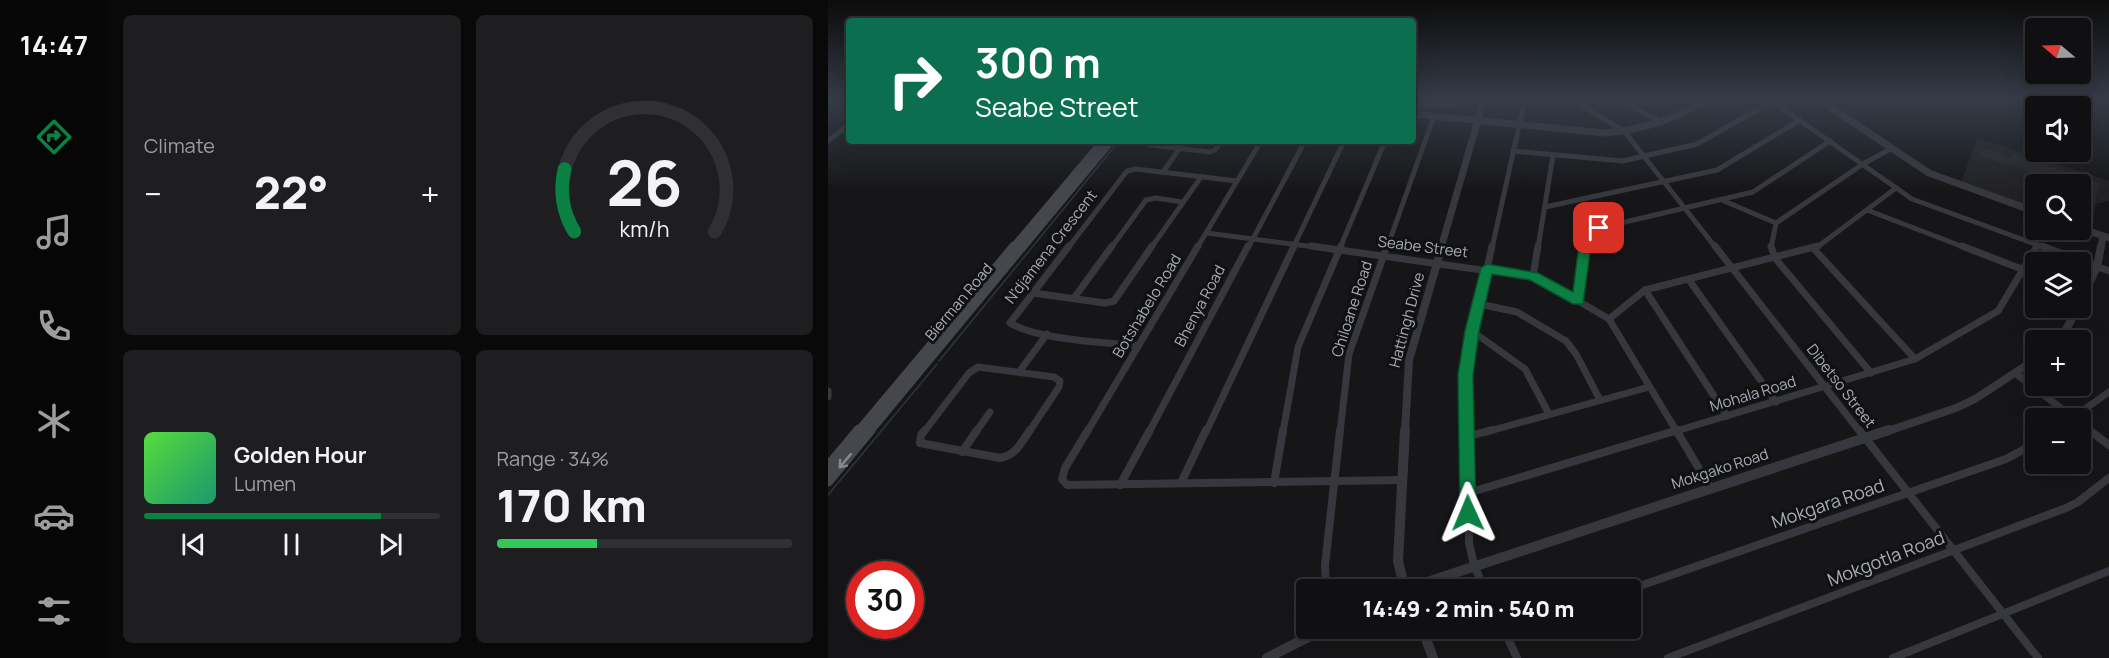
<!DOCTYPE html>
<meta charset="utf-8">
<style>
:root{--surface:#101012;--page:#1e1e20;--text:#f1f3f6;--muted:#9c9d9f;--line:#303032;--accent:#0b8043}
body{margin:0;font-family:Manrope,sans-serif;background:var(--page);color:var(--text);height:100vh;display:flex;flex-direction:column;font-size:22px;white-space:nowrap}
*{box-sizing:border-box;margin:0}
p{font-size:20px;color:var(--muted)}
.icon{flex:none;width:33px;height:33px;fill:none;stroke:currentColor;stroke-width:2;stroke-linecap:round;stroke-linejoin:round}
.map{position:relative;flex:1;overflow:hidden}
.sheet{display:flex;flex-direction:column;gap:15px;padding:15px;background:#09090a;width:720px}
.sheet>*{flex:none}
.guide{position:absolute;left:18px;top:18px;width:570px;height:126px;border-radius:6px;box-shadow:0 6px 24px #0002,0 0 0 2px var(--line);background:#0b6e4f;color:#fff;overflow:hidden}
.needle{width:39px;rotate:289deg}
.tools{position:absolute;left:1197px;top:18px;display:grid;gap:12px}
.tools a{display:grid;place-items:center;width:66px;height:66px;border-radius:6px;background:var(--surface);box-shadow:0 6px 24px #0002,0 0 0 2px var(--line);font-size:30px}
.speed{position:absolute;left:18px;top:561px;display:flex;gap:12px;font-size:30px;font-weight:700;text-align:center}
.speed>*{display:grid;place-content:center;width:78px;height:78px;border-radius:50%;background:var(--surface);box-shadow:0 6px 24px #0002,0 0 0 2px var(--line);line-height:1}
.speed .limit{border:9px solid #d22;background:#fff;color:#111}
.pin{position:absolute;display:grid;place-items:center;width:51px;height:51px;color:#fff;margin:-26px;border-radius:12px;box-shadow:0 3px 9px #0006}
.me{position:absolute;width:66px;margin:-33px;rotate:359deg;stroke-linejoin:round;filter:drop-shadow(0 0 4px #0008)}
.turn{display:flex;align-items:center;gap:21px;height:126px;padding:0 30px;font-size:27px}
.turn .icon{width:78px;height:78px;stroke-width:2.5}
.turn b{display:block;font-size:42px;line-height:51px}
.big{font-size:45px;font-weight:800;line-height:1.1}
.sheet .widget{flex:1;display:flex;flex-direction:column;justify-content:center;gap:9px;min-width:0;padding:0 21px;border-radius:9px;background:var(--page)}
.sheet .dial{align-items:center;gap:0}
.dial svg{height:156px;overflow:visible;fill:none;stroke:var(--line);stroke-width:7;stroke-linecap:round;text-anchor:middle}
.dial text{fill:var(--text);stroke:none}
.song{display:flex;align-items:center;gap:18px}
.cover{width:72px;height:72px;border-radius:9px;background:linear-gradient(135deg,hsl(110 70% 55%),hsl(160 70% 35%))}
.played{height:6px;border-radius:3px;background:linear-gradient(90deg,var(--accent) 80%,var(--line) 80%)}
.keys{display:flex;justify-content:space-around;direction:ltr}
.heat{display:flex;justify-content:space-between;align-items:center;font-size:33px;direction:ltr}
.charge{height:9px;border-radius:4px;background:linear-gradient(90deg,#34c759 34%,var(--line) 0)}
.sheet .tiles{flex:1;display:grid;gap:15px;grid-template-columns:repeat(2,1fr)}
.trip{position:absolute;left:468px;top:579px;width:345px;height:60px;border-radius:6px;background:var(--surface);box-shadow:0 6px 24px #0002,0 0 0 2px var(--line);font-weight:800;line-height:60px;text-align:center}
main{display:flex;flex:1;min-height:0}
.dock{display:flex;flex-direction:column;width:108px;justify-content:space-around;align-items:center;background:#060607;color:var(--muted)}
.dock .icon{width:42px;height:42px}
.dock .selected{color:var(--accent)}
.dock b{font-size:27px;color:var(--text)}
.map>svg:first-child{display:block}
.built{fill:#222225}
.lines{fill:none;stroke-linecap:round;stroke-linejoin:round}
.stream{stroke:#2c353c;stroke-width:1.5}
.building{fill:#29292c}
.minor-far2{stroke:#37383d;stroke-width:5}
.minor-far1{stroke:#37383d;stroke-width:7}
.minor{stroke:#37383d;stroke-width:8}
.tertiary-far2{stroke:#37383d;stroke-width:7}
.tertiary-far1{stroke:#37383d;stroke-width:8}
.tertiary{stroke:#37383d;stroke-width:10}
.secondary-far2{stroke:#45474d;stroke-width:8}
.secondary-far1{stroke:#45474d;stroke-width:9}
.secondary{stroke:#45474d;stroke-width:11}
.oneway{stroke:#858993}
.route{fill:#0b8043;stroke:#07532c;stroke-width:1.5}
.labels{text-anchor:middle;stroke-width:6;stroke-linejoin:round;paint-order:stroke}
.street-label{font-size:15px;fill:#a8adb8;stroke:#111113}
.near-street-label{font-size:18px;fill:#a8adb8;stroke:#111113}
</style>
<main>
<nav class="dock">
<b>14:47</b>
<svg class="icon selected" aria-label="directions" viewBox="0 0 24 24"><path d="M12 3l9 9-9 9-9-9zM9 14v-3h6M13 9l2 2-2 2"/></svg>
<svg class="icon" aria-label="music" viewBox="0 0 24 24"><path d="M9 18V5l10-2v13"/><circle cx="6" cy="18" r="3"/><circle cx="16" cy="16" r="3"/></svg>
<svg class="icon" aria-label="phone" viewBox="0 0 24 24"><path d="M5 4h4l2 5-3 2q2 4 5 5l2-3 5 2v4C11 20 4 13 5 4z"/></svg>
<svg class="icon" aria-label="climate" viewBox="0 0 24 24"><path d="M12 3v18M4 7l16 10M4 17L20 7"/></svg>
<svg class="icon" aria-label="car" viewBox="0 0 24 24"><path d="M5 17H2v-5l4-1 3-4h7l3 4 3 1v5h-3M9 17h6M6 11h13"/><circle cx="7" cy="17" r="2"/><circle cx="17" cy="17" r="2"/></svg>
<svg class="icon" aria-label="filters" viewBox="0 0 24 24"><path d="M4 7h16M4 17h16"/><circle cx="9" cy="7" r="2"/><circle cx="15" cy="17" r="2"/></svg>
</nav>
<section class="sheet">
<div class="tiles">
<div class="widget"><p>Climate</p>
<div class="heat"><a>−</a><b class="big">22°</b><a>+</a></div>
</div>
<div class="widget dial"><svg viewBox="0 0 100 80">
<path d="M14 69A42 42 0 1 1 86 69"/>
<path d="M14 69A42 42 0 0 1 9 37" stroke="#0b8043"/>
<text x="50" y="56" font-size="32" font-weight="700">26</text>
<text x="50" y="72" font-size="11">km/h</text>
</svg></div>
<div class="widget">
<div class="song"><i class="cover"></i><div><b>Golden Hour</b><p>Lumen</p></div></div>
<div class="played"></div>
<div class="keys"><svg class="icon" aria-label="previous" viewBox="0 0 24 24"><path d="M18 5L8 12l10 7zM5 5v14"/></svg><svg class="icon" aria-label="pause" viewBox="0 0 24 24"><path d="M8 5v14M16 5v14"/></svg><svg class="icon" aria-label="next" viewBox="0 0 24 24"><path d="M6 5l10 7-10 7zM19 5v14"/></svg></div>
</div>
<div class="widget"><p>Range · 34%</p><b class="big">170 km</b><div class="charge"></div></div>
</div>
</section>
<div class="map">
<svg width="1281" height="658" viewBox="0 0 1281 658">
<rect width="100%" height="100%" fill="#161618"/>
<path class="built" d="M1149,138L1281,181V201L1268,204L1265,225L1259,226L1253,224L1252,184H1208L1207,209L1133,183Z"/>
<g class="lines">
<g class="stream">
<path d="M111,361L291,141"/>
<path d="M0,495L109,364"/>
</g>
</g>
<path class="building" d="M1155,148L1184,158L1186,154L1272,183L1265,210L1252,206V184H1228L1229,181L1152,156Z"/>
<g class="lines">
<g class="minor-far2">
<path d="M742,99L796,131L888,248"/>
<path d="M792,99L834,123"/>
<path d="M941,99L1084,199L1218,248"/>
<path d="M585,104L625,106L632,99"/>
<path d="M0,141L21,124"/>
<path d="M320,141L322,145L382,152L387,150L394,141"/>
<path d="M685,151L795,161L869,144L945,101"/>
<path d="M335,172L357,141"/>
<path d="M896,201L948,223"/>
<path d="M717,207L889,170L972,120"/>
<path d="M1039,210L1138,248"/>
<path d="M379,233L495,248"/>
<path d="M240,248L299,171L308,169L409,181"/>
<path d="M283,248L318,200L328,198L354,202"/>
<path d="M323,248L373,177"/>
<path d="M369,248L433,141"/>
<path d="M420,248L477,141"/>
<path d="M465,248L516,141"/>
<path d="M512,248L557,141"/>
<path d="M559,248L606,116"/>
<path d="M664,248L697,99"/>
<path d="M710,248L725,155"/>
<path d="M757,248L758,237L763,230L925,192L1002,141"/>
<path d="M943,248L948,223L1035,164L1064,148"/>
<path d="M988,248L1068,188"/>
<path d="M1208,248L1210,245"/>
</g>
<g class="minor-far1">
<path d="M241,246L182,323C210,340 276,342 310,346"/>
<path d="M483,246L711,278L781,319L849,432"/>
<path d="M887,246L1032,432"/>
<path d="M943,246L947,258L1043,373"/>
<path d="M1134,246L1196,270"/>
<path d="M1214,246L1281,271"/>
<path d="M986,249L1087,359"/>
<path d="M705,276L710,246"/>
<path d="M861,280L948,402"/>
<path d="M817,290L899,416"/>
<path d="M205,293L277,303L286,301L324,246"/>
<path d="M246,298L284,246"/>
<path d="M750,301L757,246"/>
<path d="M651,304L689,312L738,341L748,354L772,400"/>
<path d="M781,319L817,290L990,246"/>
<path d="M644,331L697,369L721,414"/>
<path d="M191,372L219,334"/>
<path d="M1187,373L1246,418"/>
<path d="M0,391V397"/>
<path d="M1244,418L1281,392"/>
<path d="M1252,423L1263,432"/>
<path d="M96,432L141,373L150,367L226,377L232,381L231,387L201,432"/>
<path d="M148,432L162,412"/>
<path d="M259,432L370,246"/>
<path d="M321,432L420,246"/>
<path d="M378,432L466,246"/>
<path d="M455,432L470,347L513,246"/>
<path d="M512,432L521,354L559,246"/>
<path d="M640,432L639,360L664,246"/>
<path d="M658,432L821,387"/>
<path d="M845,432L1087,359L1170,311L1209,246"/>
</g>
<g class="minor">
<path d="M97,430L93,435L92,443L172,458C188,455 193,443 202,430"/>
<path d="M260,430L237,468L234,479L239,485L575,480"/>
<path d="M640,430L641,543L646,565L657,590"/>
<path d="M848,430L882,487"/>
<path d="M1031,430L1210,658"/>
<path d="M1261,430L1281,445"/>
<path d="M638,437L664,430"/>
<path d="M134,452L149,430"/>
<path d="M353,483L378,430"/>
<path d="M446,483L455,430"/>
<path d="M292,485L322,430"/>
<path d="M640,493L850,430"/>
<path d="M498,590L497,565L512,430"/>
<path d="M800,590L1178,459L1208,443"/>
<path d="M675,628L689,658"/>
<path d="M677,632L688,628"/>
<path d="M840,658L1238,508L1250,502L1281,478"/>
<path d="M1065,658L1281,571"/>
</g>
<g class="tertiary-far2">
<path d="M990,99L1101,173L1208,212"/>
<path d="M585,114L777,133C815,130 848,119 881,99"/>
<path d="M1252,228L1281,238"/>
<path d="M613,248L656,99"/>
<path d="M1273,248L1275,236"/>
</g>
<g class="tertiary-far1">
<path d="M1252,302L1269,267L1273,246"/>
<path d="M1232,340L1250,308"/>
<path d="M577,432L581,360L614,246"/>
<path d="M1057,432L1128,408L1147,399L1208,359"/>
</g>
<g class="tertiary">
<path d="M575,590L1061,430"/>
<path d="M577,590L570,561L577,430"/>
<path d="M594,628L605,658"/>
<path d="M439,658L498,628"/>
</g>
<g class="secondary-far2">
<path d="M185,248L275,141"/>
<path d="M194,248L283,141"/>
</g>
<g class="secondary-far1">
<path d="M30,432L186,246"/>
<path d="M41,432L195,246"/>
</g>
<g class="secondary">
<path d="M0,467L31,430"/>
<path d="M0,481L42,430"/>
</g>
</g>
<defs><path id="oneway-shaft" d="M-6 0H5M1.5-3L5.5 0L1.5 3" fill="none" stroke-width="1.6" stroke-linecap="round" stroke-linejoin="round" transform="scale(1.5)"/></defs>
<use class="oneway" href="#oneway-shaft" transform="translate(17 461) rotate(130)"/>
<linearGradient id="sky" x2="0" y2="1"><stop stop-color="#0c0c0d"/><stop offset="0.52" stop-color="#363c48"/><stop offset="1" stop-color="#363c48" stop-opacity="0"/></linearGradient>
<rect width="1281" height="191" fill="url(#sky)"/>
<path class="route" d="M771,224L777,228L764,237L755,304H745L702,280L664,274L651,331L645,375L648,513L646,518L640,521L634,518L632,513L630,375L637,331L653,268L659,264L710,273L745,292L752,237L757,229Z"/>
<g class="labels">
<g class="street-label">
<text transform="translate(223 247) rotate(-52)" y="5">N'djamena Crescent</text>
<text transform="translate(595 247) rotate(7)" y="5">Seabe Street</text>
<text transform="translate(131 302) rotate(-50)" y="5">Bierman Road</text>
<text transform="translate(319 306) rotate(-59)" y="5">Botshabelo Road</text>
<text transform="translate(372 306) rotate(-62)" y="5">Bhenya Road</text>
<text transform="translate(524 309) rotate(-72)" y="5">Chiloane Road</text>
<text transform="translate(579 320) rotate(-75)" y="5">Hattingh Drive</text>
<text transform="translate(1013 386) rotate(52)" y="5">Dibetso Street</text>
<text transform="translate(925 394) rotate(-17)" y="5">Mohala Road</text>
<text transform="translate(892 469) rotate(-18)" y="5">Mokgako Road</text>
</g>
<g class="near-street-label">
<text transform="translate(1000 504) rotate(-19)" y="6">Mokgara Road</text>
<text transform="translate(1058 559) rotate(-21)" y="6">Mokgotla Road</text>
</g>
</g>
</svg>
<div class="tools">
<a><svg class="needle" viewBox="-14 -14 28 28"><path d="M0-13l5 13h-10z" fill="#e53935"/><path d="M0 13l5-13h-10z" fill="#9c9d9f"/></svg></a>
<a><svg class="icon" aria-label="sound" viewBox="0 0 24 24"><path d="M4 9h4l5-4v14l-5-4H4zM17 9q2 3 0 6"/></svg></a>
<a><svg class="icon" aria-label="search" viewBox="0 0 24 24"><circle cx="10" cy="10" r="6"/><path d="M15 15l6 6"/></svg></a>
<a><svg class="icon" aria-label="layers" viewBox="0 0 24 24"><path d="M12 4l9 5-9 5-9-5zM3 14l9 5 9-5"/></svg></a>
<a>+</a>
<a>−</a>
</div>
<div class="speed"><div class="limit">30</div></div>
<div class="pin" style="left:771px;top:228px;background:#d93025"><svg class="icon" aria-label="arrive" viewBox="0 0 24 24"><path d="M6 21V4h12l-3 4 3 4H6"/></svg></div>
<svg class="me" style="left:640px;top:513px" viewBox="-20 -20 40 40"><path d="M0-17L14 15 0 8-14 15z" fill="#0b8043" stroke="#fff" stroke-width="4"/></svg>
<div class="trip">14:49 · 2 min · 540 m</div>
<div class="guide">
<div class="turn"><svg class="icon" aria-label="right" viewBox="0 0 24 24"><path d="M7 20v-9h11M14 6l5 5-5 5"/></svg><div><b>300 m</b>Seabe Street</div></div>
</div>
</div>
</main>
